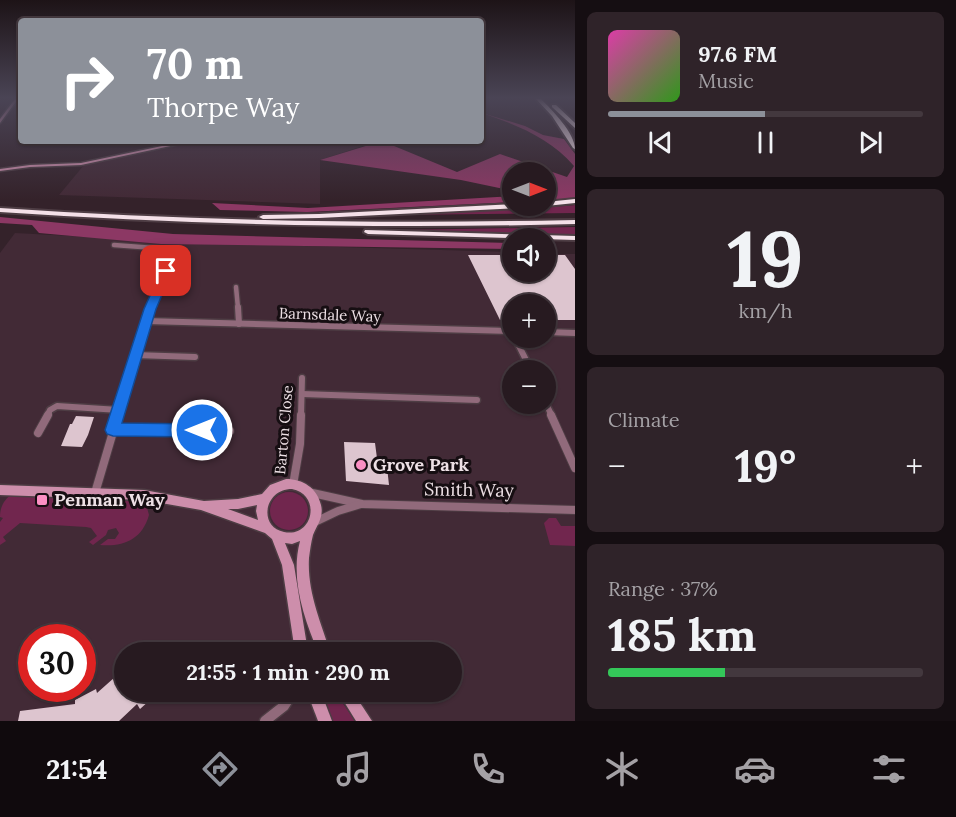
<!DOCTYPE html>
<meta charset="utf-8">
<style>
:root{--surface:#271a20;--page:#2f2329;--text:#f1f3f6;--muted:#a4a1a5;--line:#43383e;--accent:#8c9099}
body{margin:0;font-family:Lora,serif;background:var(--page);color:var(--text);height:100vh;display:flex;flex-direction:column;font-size:22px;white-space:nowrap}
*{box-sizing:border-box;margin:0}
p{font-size:20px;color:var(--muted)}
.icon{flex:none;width:33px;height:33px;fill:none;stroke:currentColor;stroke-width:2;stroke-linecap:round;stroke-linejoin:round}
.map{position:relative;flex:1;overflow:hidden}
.panel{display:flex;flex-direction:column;gap:12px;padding:12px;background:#150e12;width:381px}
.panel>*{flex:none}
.banner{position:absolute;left:18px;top:18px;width:466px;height:126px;border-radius:6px;box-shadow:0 2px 4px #0004,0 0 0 2px var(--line);background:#8c9099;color:#fff;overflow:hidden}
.needle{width:39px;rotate:90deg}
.tools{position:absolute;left:502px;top:162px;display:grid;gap:12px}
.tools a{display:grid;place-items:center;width:54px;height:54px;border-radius:50%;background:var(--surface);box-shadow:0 2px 4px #0004,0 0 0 2px var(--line);font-size:30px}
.speed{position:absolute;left:18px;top:624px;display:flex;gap:12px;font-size:30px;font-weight:700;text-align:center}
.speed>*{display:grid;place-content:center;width:78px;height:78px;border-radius:50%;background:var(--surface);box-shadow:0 2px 4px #0004,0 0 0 2px var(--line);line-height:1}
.speed .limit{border:9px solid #d22;background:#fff;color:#111}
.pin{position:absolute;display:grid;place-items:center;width:51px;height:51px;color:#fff;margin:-26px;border-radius:12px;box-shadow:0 3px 9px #0006}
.me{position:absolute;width:66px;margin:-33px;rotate:270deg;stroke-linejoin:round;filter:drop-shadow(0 0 4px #0008)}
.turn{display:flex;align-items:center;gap:21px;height:126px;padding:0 30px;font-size:27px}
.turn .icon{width:78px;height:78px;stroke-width:2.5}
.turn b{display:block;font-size:42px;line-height:51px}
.big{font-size:45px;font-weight:800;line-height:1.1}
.panel .card{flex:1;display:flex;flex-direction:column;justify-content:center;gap:9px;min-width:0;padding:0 21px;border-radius:9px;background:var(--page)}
.panel .dial{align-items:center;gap:0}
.dial b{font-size:78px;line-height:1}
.song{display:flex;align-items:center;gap:18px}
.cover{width:72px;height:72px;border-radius:9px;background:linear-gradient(135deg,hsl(320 70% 55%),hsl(110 70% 35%))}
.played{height:6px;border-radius:3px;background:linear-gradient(90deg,var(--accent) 50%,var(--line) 50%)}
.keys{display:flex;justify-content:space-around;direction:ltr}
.heat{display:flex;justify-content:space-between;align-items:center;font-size:33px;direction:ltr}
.charge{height:9px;border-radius:4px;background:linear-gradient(90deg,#34c759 37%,var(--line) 0)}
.trip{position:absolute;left:114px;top:642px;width:348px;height:60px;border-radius:30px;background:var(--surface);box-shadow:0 2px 4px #0004,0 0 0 2px var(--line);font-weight:800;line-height:60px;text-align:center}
.dock{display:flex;height:96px;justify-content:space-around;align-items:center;background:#100a0d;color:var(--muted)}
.dock .icon{width:42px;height:42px}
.dock .selected{color:var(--accent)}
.dock b{font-size:27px;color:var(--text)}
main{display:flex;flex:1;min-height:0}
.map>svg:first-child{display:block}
.built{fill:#422a36;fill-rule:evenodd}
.green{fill:#71264e}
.forest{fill:#8c3864}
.building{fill:#ddc5cf}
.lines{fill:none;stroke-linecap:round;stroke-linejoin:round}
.street-far3-casing{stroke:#4e3d44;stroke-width:7}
.street-far2-casing{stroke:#4e3d44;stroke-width:9}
.street-far1-casing{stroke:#4e3d44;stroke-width:10}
.street-casing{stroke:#4e3d44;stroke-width:13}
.secondary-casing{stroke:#4e3d44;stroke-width:3}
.highway-casing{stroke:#4e3d44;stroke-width:4}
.street-far3{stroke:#916a7b;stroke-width:4.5}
.street-far2{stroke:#916a7b;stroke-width:6}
.street-far1{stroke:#916a7b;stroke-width:8}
.street{stroke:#916a7b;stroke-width:10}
.secondary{fill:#cd8eab;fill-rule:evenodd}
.highway{fill:#f4e0e8;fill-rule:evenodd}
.route{fill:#1a73e8;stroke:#114b97;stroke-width:1.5}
.poi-dot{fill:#fb8fc3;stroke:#160e12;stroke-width:2}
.labels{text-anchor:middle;stroke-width:6;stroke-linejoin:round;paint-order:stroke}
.street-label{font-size:15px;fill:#ede0e5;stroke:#160e12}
.near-poi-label{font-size:18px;font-weight:bold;fill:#ede0e5;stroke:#160e12;text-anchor:start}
.near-street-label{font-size:18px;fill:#ede0e5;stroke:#160e12}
</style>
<main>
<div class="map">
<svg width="575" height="721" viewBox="0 0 575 721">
<rect width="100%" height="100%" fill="#34222a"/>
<g class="built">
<path d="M201,141H378L320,160V204L59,195L84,165Z"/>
<path d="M15,233L203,243L513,252V272H546V254H575V721H0V253ZM513,304H546V338H513ZM513,370H546V404H513ZM32,638H82V688H32ZM124,652H452V692H124Z"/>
</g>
<g class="green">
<path d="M575,205V213L386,215L565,206Z"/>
<path d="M575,227V236L401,230Z"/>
<circle cx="289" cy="511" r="19"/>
<path d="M14,493L137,498L146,504L149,515C142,540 123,547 100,545L108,539H115L119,533L116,528L108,530L106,535L93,545L89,542L97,536L91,528L86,527L20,523L3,537L6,541L0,545V522L3,518L0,517C0,506 5,498 14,493Z"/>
<path d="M549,518H556L561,526H575V546L550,545L544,523Z"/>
<path d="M321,692H335L355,721H332Z"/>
</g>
<g class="forest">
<path d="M482,113L525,126L543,135L564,139L575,154V198L546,201V172H513V191L461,180L320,160L382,141L457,172L500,154L567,177L574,166C550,138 517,125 482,113Z"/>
<path d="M513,196V202L307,212L220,210L212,203L308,208Z"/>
<path d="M0,217L173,234L513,243V249L161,244L39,233L32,225L0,223Z"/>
</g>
<g class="building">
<path d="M468,255H513V272H546V255H565L575,269V320H546V304H513V320H500Z"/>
<path d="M76,416L94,417L88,435L82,447L61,446L70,424H72Z"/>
<path d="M344,442L375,443L378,466L387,467L389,485L346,481Z"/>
<path d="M124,669V692H159L140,709L137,704L119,721H18L20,711L75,704V700L96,689L97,693Z"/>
</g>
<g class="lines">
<defs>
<g id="street-far3">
<path d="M114,245L168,249L171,257L150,308"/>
<path d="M236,287L238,308"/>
</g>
<g id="street-far2">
<path d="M238,307L239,324"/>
<path d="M146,321L513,331"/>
<path d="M546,332L575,333"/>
<path d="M515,338L531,370"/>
<path d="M135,355L195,357"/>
<path d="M302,394L477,400"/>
<path d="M546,404L552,416"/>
<path d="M47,416L50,410L57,406L119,410"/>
<path d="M118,416L151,307"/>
<path d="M301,416L302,378"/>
</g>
<g id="street-far1">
<path d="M551,415L575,468"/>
<path d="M113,430L230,431"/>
<path d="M38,433L48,415"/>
<path d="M293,485L300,444L301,415"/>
<path d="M308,492L362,504L575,510"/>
<path d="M95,493L118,415"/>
<path d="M315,522L338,511L361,504"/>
</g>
<path id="street" d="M265,721L284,706L293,692"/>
<g id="secondary">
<path d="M15,99H18L0,123V119Z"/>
<path d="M186,141H194L81,165L30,167L0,171V169L30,165L81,163Z"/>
<path d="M286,479C303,479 317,488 321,505C324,517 317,525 313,535C311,543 310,550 309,558C307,592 321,622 330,652H318C304,618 290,579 300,541L292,544L285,543L294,565L308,652H295L282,565L272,539L265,533L201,510L144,500L0,495V485L144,490L204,501L238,499L262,494L270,485ZM292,489C322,495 313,538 284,532C258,527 264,489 292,489ZM257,505L256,511L258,520L228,509H238Z"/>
<path d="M307,692H321L332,721H318Z"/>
<path d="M338,692H353L372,721H356Z"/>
</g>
<g id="highway">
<path d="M536,99H541C552,110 575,133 575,149L573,148L552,116Z"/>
<path d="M552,105H556L575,123V128L552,107Z"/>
<path d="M575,199V203L546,206H544H546V202Z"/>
<path d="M513,204V206H522L518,208L319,218L263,219L259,217L263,215L319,214Z"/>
<path d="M0,208C192,221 383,224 575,220V224C383,229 192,225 0,212Z"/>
<path d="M365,230L575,236V240L368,234L364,232Z"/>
</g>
</defs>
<use href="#street-far3" class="street-far3-casing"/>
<use href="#street-far2" class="street-far2-casing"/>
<use href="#street-far1" class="street-far1-casing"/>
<use href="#street" class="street-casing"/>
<use href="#secondary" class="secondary-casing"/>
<use href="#highway" class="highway-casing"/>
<use href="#street-far3" class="street-far3"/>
<use href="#street-far2" class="street-far2"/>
<use href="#street-far1" class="street-far1"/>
<use href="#street" class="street"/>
<use href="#secondary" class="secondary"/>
<use href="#highway" class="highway"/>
</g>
<linearGradient id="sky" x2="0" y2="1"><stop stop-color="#1d1317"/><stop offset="0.49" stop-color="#4a4455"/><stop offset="1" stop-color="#4a4455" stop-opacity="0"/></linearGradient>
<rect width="575" height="200" fill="url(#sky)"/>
<path class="route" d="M166,267L172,271L156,309L122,423L202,424L208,426L210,430L208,435L202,437L113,436L107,434L105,430L144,309L161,271Z"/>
<g class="poi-dot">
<circle cx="361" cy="465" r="6"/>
<rect x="36" y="494" width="12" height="12" rx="3"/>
</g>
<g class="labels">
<g class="street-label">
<text transform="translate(330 315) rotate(2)" y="5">Barnsdale Way</text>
<text transform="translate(284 430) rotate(-85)" y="5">Barton Close</text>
</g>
<g class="near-poi-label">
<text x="373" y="471">Grove Park</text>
<text x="54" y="506">Penman Way</text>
</g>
<g class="near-street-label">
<text transform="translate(469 490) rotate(1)" y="6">Smith Way</text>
</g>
</g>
</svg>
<div class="tools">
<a><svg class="needle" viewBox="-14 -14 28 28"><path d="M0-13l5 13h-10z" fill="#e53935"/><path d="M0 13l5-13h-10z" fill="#a4a1a5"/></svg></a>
<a><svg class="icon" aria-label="sound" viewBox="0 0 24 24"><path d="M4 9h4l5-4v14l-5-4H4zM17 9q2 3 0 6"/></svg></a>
<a>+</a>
<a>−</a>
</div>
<div class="speed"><div class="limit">30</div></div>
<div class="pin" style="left:166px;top:271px;background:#d93025"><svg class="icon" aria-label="arrive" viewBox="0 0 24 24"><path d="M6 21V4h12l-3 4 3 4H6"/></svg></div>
<svg class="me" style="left:202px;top:430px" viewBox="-20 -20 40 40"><circle r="17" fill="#1a73e8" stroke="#fff" stroke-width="3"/><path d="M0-11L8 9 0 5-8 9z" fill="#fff"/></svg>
<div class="trip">21:55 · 1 min · 290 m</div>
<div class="banner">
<div class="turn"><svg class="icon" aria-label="right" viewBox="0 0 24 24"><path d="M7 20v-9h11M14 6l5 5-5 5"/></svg><div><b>70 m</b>Thorpe Way</div></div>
</div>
</div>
<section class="panel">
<div class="card">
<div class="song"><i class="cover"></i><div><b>97.6 FM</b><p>Music</p></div></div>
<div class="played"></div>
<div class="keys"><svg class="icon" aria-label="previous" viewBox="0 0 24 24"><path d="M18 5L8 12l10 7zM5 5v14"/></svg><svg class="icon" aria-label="pause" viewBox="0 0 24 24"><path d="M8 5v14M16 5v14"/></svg><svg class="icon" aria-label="next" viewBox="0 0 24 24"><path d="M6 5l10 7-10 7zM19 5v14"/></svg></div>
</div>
<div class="card dial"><b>19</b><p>km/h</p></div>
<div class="card"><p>Climate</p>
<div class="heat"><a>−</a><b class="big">19°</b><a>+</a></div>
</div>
<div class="card"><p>Range · 37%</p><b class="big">185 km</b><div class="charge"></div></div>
</section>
</main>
<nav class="dock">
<b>21:54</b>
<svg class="icon selected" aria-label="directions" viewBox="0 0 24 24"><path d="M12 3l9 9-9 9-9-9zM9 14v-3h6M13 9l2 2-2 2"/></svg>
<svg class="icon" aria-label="music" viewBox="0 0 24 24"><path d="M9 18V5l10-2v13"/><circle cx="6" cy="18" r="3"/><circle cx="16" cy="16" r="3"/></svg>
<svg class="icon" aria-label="phone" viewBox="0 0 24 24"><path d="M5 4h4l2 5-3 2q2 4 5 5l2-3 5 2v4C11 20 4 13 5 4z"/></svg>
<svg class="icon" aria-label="climate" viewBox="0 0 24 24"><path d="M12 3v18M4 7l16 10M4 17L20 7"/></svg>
<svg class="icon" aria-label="car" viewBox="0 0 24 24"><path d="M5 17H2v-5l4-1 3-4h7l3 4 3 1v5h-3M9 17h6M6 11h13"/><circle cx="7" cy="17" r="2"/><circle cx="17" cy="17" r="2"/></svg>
<svg class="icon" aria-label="filters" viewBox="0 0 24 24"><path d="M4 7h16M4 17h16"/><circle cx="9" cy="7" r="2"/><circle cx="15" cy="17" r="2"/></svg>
</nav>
